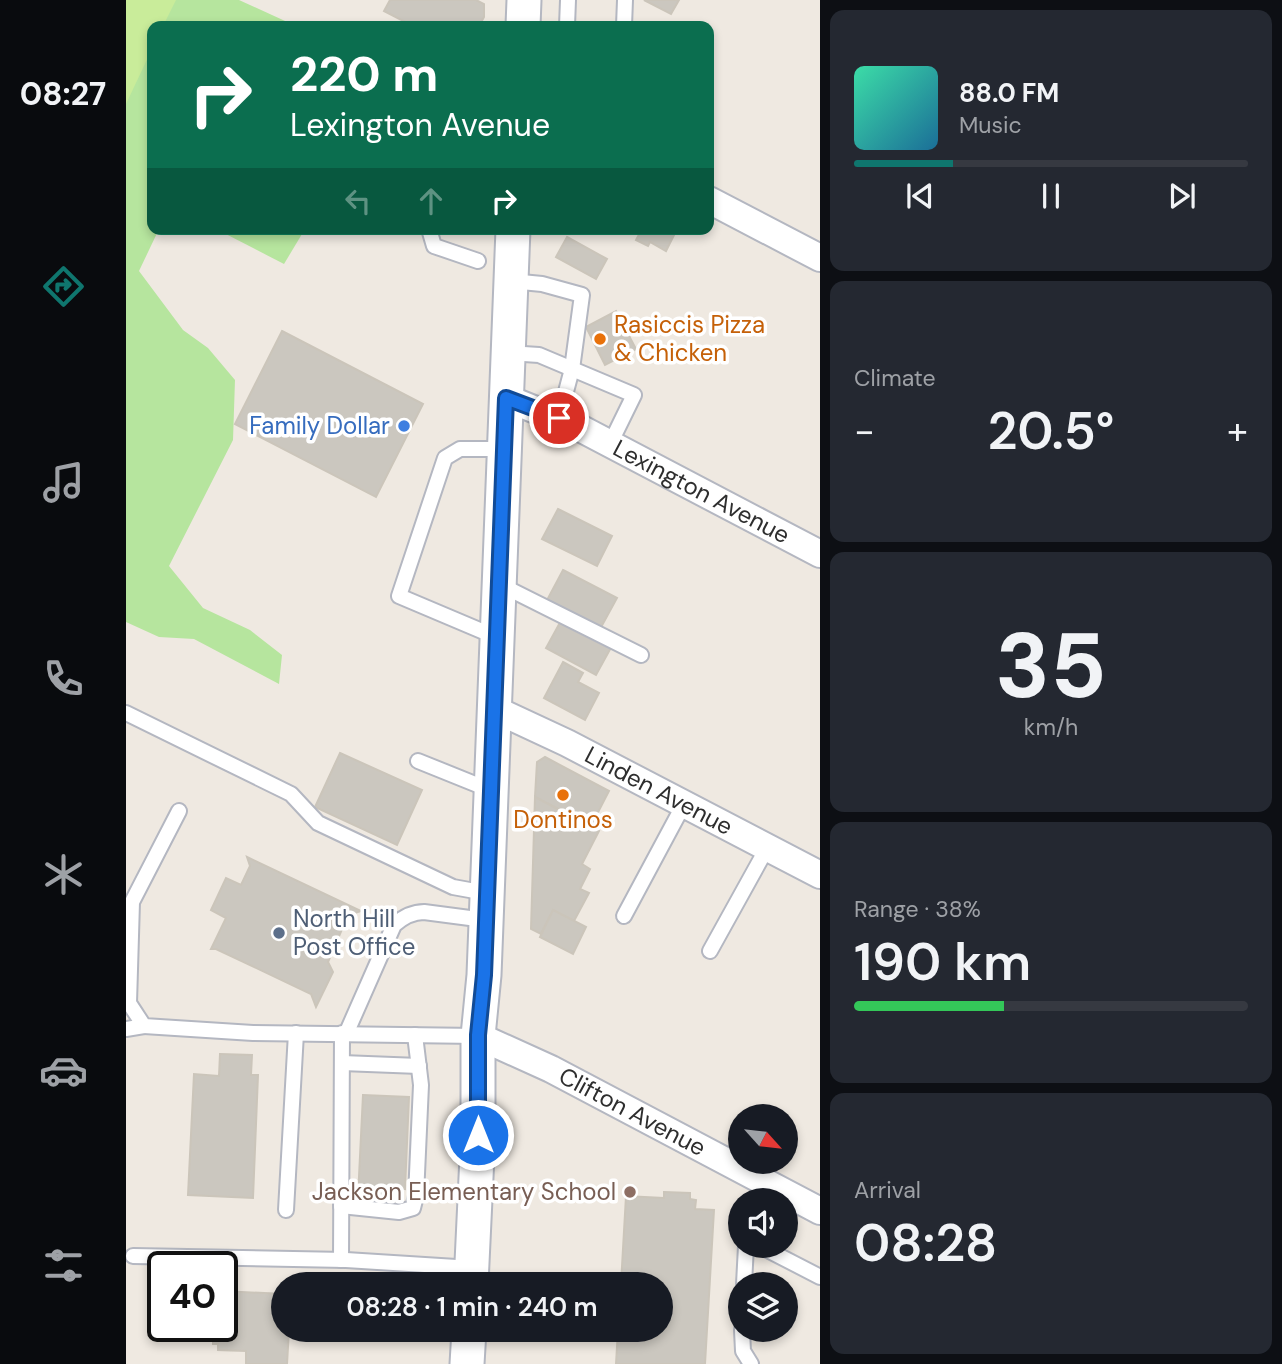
<!DOCTYPE html>
<meta charset="utf-8">
<style>
:root{--surface:#171b24;--page:#242831;--text:#f1f3f6;--muted:#9ea1a6;--line:#363941;--accent:#0f766e}
body{margin:0;font-family:"DM Sans",sans-serif;background:var(--page);color:var(--text);height:100vh;display:flex;flex-direction:column;font-size:26px;white-space:nowrap}
*{box-sizing:border-box;margin:0}
p{font-size:23px;color:var(--muted)}
.icon{flex:none;width:38px;height:38px;fill:none;stroke:currentColor;stroke-width:2;stroke-linecap:round;stroke-linejoin:round}
.map{position:relative;flex:1;overflow:hidden}
.panel{display:flex;flex-direction:column;gap:10px;padding:10px;background:#0d0f14;width:462px}
.panel>*{flex:none}
.top-card{position:absolute;left:21px;top:21px;width:567px;height:214px;border-radius:14px;box-shadow:0 4px 10px #0003;background:#0b6e4f;color:#fff;overflow:hidden}
.needle{width:46px;rotate:117deg}
.buttons{position:absolute;left:602px;top:1104px;display:grid;gap:14px}
.buttons a{display:grid;place-items:center;width:70px;height:70px;border-radius:50%;background:var(--surface);box-shadow:0 4px 10px #0003;font-size:35px}
.speed{position:absolute;left:21px;top:1251px;display:flex;gap:14px;font-size:35px;font-weight:700;text-align:center}
.speed>*{display:grid;place-content:center;width:91px;height:91px;border-radius:50%;background:var(--surface);box-shadow:0 4px 10px #0003;line-height:1}
.speed .limit{border:4px solid #111;border-radius:10px;background:#fff;color:#111}
.pin{position:absolute;display:grid;place-items:center;width:60px;height:60px;color:#fff;margin:-30px;border:4px solid #fff;border-radius:50%;box-shadow:0 2px 7px #0007}
.me{position:absolute;width:77px;margin:-38px;rotate:0deg;stroke-linejoin:round;filter:drop-shadow(0 0 5px #0008)}
.turn{display:flex;align-items:center;gap:24px;height:147px;padding:0 28px;font-size:32px}
.turn .icon{width:91px;height:91px;stroke-width:2.5}
.turn b{display:block;font-size:49px;line-height:60px}
.lanes{display:flex;align-items:center;height:66px;padding:0 28px;background:#0003;justify-content:center;gap:35px;direction:ltr}
.lanes .off{opacity:.35}
.big{font-size:52px;font-weight:600;line-height:1.1}
.panel .widget{flex:1;display:flex;flex-direction:column;justify-content:center;gap:10px;min-width:0;padding:0 24px;border-radius:14px;background:var(--page)}
.panel .dial{align-items:center;gap:0}
.dial b{font-size:91px;line-height:1}
.song{display:flex;align-items:center;gap:21px}
.cover{width:84px;height:84px;border-radius:10px;background:linear-gradient(135deg,hsl(160 70% 55%),hsl(200 70% 35%))}
.played{height:7px;border-radius:4px;background:linear-gradient(90deg,var(--accent) 25%,var(--line) 25%)}
.keys{display:flex;justify-content:space-around;direction:ltr}
.heat{display:flex;justify-content:space-between;align-items:center;font-size:38px;direction:ltr}
.charge{height:10px;border-radius:5px;background:linear-gradient(90deg,#34c759 38%,var(--line) 0)}
.trip{position:absolute;left:145px;top:1272px;width:402px;height:70px;border-radius:35px;background:var(--surface);box-shadow:0 4px 10px #0003;font-weight:600;line-height:70px;text-align:center}
main{display:flex;flex:1;min-height:0}
.dock{display:flex;flex-direction:column;width:126px;justify-content:space-around;align-items:center;background:#090b0e;color:var(--muted)}
.dock .icon{width:49px;height:49px}
.dock .current{color:var(--accent)}
.dock b{font-size:32px;color:var(--text)}
.map>svg:first-child{display:block}
.green{fill:#b6e59e}
.pitch{fill:#c9ec9a}
.building{fill:#cbc7bf;stroke:#cbc5ba;stroke-width:2}
.lines{fill:none;stroke-linecap:round;stroke-linejoin:round}
.service-casing{stroke:#b4b7c1;stroke-width:18}
.minor-casing{stroke:#b4b7c1;stroke-width:30}
.tertiary-casing{stroke:#b4b7c1;stroke-width:37}
.service{stroke:#fff;stroke-width:14}
.minor{stroke:#fff;stroke-width:26}
.tertiary{stroke:#fff;stroke-width:33}
.route-casing{stroke:#114b97;stroke-width:18}
.route{stroke:#1a73e8;stroke-width:12}
.food-dot{fill:#e8710a;stroke:#fff;stroke-width:2.5}
.shop-dot{fill:#3f7fe0;stroke:#fff;stroke-width:2.5}
.service-dot{fill:#5c6f8a;stroke:#fff;stroke-width:2.5}
.education-dot{fill:#8d6e63;stroke:#fff;stroke-width:2.5}
.labels{text-anchor:middle;stroke-width:7;stroke-linejoin:round;paint-order:stroke}
.food-label{font-size:24px;fill:#c56008;stroke:#fff;text-anchor:start}
.shop-label{font-size:24px;fill:#366cbe;stroke:#fff;text-anchor:end}
.street-label{font-size:24px;fill:#2e2e2e;stroke:#fff}
.service-label{font-size:24px;fill:#4e5e75;stroke:#fff;text-anchor:start}
.education-label{font-size:24px;fill:#785e54;stroke:#fff;text-anchor:end}
</style>
<main>
<nav class="dock">
<b>08:27</b>
<svg class="icon current" aria-label="directions" viewBox="0 0 24 24"><path d="M12 3l9 9-9 9-9-9zM9 14v-3h6M13 9l2 2-2 2"/></svg>
<svg class="icon" aria-label="music" viewBox="0 0 24 24"><path d="M9 18V5l10-2v13"/><circle cx="6" cy="18" r="3"/><circle cx="16" cy="16" r="3"/></svg>
<svg class="icon" aria-label="phone" viewBox="0 0 24 24"><path d="M5 4h4l2 5-3 2q2 4 5 5l2-3 5 2v4C11 20 4 13 5 4z"/></svg>
<svg class="icon" aria-label="climate" viewBox="0 0 24 24"><path d="M12 3v18M4 7l16 10M4 17L20 7"/></svg>
<svg class="icon" aria-label="car" viewBox="0 0 24 24"><path d="M5 17H2v-5l4-1 3-4h7l3 4 3 1v5h-3M9 17h6M6 11h13"/><circle cx="7" cy="17" r="2"/><circle cx="17" cy="17" r="2"/></svg>
<svg class="icon" aria-label="filters" viewBox="0 0 24 24"><path d="M4 7h16M4 17h16"/><circle cx="9" cy="7" r="2"/><circle cx="15" cy="17" r="2"/></svg>
</nav>
<div class="map">
<svg width="694" height="1364" viewBox="0 0 694 1364">
<rect width="100%" height="100%" fill="#efe9e1"/>
<g class="green">
<path d="M0,0H113L170,26H26V229H33L13,271L57,330L82,348L109,380L107,440L43,566L77,608L124,630L156,655L153,684L68,639L33,637L0,622Z"/>
<path d="M90,229H179L158,264Z"/>
</g>
<path class="pitch" d="M0,0H50L37,26H26V49L0,104Z"/>
<g class="building">
<path d="M264,0H350L358,4V17L353,26H287L258,11Z"/>
<path d="M518,0H553L545,14Z"/>
<path d="M516,229H551L540,251L524,242L522,246L510,240Z"/>
<path d="M441,237L481,259L470,279L430,257Z"/>
<path d="M490,311L510,349L479,365L460,327Z"/>
<path d="M156,331L297,404L250,497L109,424Z"/>
<path d="M432,509L486,536L471,566L416,539Z"/>
<path d="M437,570L491,598L473,631L420,602Z"/>
<path d="M437,617L487,644L470,675L420,648Z"/>
<path d="M437,662L457,673L452,682L473,693L459,720L418,698Z"/>
<path d="M214,753L296,790L271,845L189,807Z"/>
<path d="M419,757L483,791L465,826L409,797L411,762Z"/>
<path d="M409,797L473,831L456,864L464,869L454,889L463,893L448,921L427,910L415,934L405,929Z"/>
<path d="M121,857L235,911L222,915L202,962L207,972L190,1007L185,994L90,949H85L100,918L85,910L100,878L115,885L124,866Z"/>
<path d="M427,910L460,927L447,954L414,937Z"/>
<path d="M94,1054L126,1055L125,1075H132L127,1198L62,1195L68,1074L93,1076Z"/>
<path d="M237,1095L283,1097L279,1189L273,1188V1199L232,1197Z"/>
<path d="M538,1192L564,1193V1199L570,1200L569,1209L588,1210L579,1364H490L492,1330H536V1284H495L500,1196L538,1198Z"/>
<path d="M96,1291L158,1294V1330H163L161,1364H120V1351L92,1350V1344H87V1326H96Z"/>
</g>
<g class="lines">
<defs>
<g id="service">
<path d="M441,26L442,0"/>
<path d="M498,26L499,0"/>
<path d="M303,229L308,246L352,261"/>
<path d="M385,281L416,284L456,295L446,369L433,418"/>
<path d="M382,353L413,355L508,395L484,444"/>
<path d="M373,584L515,655"/>
<path d="M370,637L273,596L319,458L334,449H379"/>
<path d="M0,713L165,794L192,823L327,887L360,893"/>
<path d="M292,761L364,790"/>
<path d="M53,811L6,902L3,1003L18,1026L127,1033L352,1036"/>
<path d="M498,916L558,804"/>
<path d="M584,951L641,848"/>
<path d="M0,1029L18,1026"/>
<path d="M220,1034L268,925C277,917 286,912 298,912L359,920"/>
<path d="M216,1063L293,1066"/>
<path d="M635,1200L642,1184"/>
<path d="M215,1206L273,1212L287,1208L290,1196L295,1085L289,1035"/>
<path d="M160,1210L170,1033"/>
<path d="M634,1246L694,1277"/>
<path d="M7,1256L220,1260L346,1268"/>
<path d="M215,1260L216,1033"/>
<path d="M618,1284L620,1246"/>
<path d="M616,1330L617,1351L625,1364"/>
</g>
<g id="minor">
<path d="M583,200L694,258"/>
<path id="s1" d="M380,398L452,427L694,554"/>
<path id="s2" d="M368,709L441,743L694,875"/>
<path id="s3" d="M352,1036L425,1069L694,1211"/>
</g>
<g id="tertiary">
<path d="M397,26L398,0"/>
<path d="M345,1284L352,1135V1036L358,975L387,229"/>
<path d="M341,1364L343,1330"/>
</g>
</defs>
<use href="#service" class="service-casing"/>
<use href="#minor" class="minor-casing"/>
<use href="#tertiary" class="tertiary-casing"/>
<use href="#service" class="service"/>
<use href="#minor" class="minor"/>
<use href="#tertiary" class="tertiary"/>
</g>
<g class="lines">
<defs>
<path id="route" d="M352,1135V1035L358,975L380,398L433,418"/>
</defs>
<use href="#route" class="route-casing"/>
<use href="#route" class="route"/>
</g>
<g class="food-dot">
<circle cx="474" cy="339" r="7"/>
<circle cx="437" cy="795" r="7"/>
</g>
<circle class="shop-dot" cx="278" cy="426" r="7"/>
<circle class="service-dot" cx="153" cy="933" r="7"/>
<circle class="education-dot" cx="504" cy="1192" r="7"/>
<g class="labels">
<g class="food-label">
<text x="488" y="333">Rasiccis Pizza<tspan x="488" dy="28">&amp; Chicken</tspan></text>
<text x="437" y="828" text-anchor="middle">Dontinos</text>
</g>
<g class="shop-label">
<text x="264" y="434">Family Dollar</text>
</g>
<g class="street-label">
<text dy="8" stroke="none"><textPath href="#s1" startOffset="217">Lexington Avenue</textPath></text>
<text dy="8" stroke="none"><textPath href="#s2" startOffset="184">Linden Avenue</textPath></text>
<text dy="8" stroke="none"><textPath href="#s3" startOffset="172">Clifton Avenue</textPath></text>
</g>
<g class="service-label">
<text x="167" y="927">North Hill<tspan x="167" dy="28">Post Office</tspan></text>
</g>
<g class="education-label">
<text x="490" y="1200">Jackson Elementary School</text>
</g>
</g>
</svg>
<div class="buttons">
<a><svg class="needle" viewBox="-14 -14 28 28"><path d="M0-13l5 13h-10z" fill="#e53935"/><path d="M0 13l5-13h-10z" fill="#9ea1a6"/></svg></a>
<a><svg class="icon" aria-label="sound" viewBox="0 0 24 24"><path d="M4 9h4l5-4v14l-5-4H4zM17 9q2 3 0 6"/></svg></a>
<a><svg class="icon" aria-label="layers" viewBox="0 0 24 24"><path d="M12 4l9 5-9 5-9-5zM3 14l9 5 9-5"/></svg></a>
</div>
<div class="speed"><div class="limit">40</div></div>
<div class="pin" style="left:433px;top:418px;background:#d93025"><svg class="icon" aria-label="arrive" viewBox="0 0 24 24"><path d="M6 21V4h12l-3 4 3 4H6"/></svg></div>
<svg class="me" style="left:352px;top:1135px" viewBox="-20 -20 40 40"><circle r="17" fill="#1a73e8" stroke="#fff" stroke-width="3"/><path d="M0-11L8 9 0 5-8 9z" fill="#fff"/></svg>
<div class="trip">08:28 · 1 min · 240 m</div>
<div class="top-card">
<div class="turn"><svg class="icon" aria-label="right" viewBox="0 0 24 24"><path d="M7 20v-9h11M14 6l5 5-5 5"/></svg><div><b>220 m</b>Lexington Avenue</div></div>
<div class="lanes"><svg class="icon off" aria-label="left" viewBox="0 0 24 24"><path d="M17 20v-9H6M10 6l-5 5 5 5"/></svg><svg class="icon off" aria-label="ahead" viewBox="0 0 24 24"><path d="M12 20V5M6 11l6-6 6 6"/></svg><svg class="icon" aria-label="right" viewBox="0 0 24 24"><path d="M7 20v-9h11M14 6l5 5-5 5"/></svg></div>
</div>
</div>
<section class="panel">
<div class="widget">
<div class="song"><i class="cover"></i><div><b>88.0 FM</b><p>Music</p></div></div>
<div class="played"></div>
<div class="keys"><svg class="icon" aria-label="previous" viewBox="0 0 24 24"><path d="M18 5L8 12l10 7zM5 5v14"/></svg><svg class="icon" aria-label="pause" viewBox="0 0 24 24"><path d="M8 5v14M16 5v14"/></svg><svg class="icon" aria-label="next" viewBox="0 0 24 24"><path d="M6 5l10 7-10 7zM19 5v14"/></svg></div>
</div>
<div class="widget"><p>Climate</p>
<div class="heat"><a>−</a><b class="big">20.5°</b><a>+</a></div>
</div>
<div class="widget dial"><b>35</b><p>km/h</p></div>
<div class="widget"><p>Range · 38%</p><b class="big">190 km</b><div class="charge"></div></div>
<div class="widget"><p>Arrival</p><b class="big">08:28</b></div>
</section>
</main>
